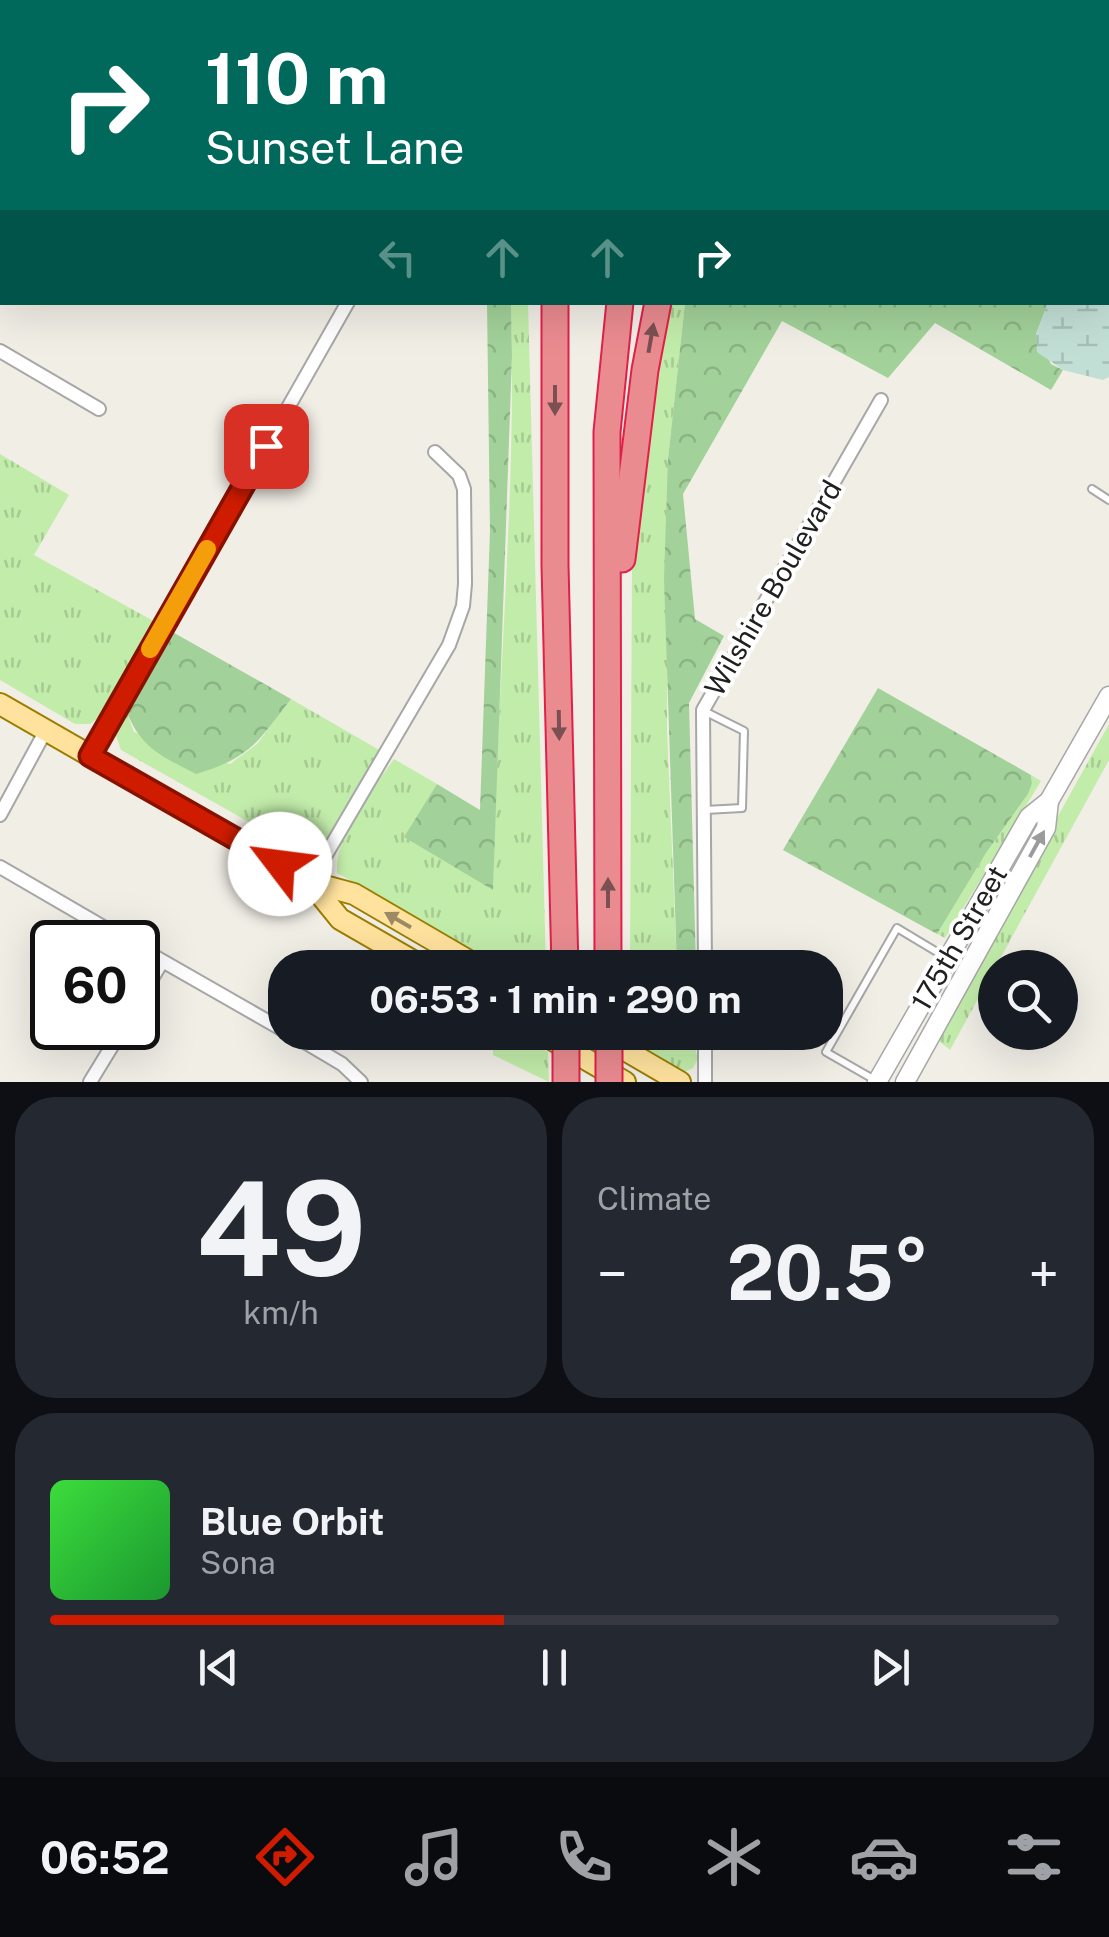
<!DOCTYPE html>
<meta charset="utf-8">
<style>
:root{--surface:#171b24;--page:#242831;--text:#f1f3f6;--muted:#9ea1a6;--line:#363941;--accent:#cf1c00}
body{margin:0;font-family:"Public Sans",sans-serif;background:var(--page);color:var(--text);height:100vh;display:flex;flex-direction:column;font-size:38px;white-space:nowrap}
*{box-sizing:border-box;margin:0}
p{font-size:32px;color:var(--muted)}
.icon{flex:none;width:55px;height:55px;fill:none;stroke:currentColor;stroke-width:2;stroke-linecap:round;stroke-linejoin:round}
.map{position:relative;height:1082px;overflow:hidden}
.panel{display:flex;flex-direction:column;gap:15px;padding:15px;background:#0d0f14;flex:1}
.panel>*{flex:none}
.hud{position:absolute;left:0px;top:0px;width:1110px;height:305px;box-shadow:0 10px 40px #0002;background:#00695c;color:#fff;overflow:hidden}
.tools{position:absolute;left:978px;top:950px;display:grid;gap:20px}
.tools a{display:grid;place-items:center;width:100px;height:100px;border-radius:50%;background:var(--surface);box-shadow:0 10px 40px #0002;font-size:50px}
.speed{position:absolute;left:30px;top:920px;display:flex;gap:20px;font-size:50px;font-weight:700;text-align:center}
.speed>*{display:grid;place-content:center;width:130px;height:130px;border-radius:50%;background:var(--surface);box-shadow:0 10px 40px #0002;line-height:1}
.speed .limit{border:5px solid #111;border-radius:15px;background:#fff;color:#111}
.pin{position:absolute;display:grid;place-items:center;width:85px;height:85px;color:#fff;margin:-42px;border-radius:20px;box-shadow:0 5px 15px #0006}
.me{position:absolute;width:110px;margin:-55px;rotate:300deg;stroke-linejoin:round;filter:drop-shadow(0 0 8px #0008)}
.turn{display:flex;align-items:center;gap:35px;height:210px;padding:0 40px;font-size:45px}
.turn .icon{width:130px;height:130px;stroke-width:2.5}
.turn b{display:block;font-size:70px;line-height:85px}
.lanes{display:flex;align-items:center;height:95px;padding:0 40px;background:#0003;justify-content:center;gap:50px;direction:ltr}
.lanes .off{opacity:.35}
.big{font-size:75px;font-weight:700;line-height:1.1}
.panel .widget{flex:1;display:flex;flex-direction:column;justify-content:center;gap:15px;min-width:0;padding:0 35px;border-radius:40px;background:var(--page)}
.panel .dial{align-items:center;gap:0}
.dial b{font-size:130px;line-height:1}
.song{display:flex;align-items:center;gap:30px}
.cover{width:120px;height:120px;border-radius:15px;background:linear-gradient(135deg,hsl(120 70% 55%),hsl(130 70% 35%))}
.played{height:10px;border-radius:5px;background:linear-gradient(90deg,var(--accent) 45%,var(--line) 45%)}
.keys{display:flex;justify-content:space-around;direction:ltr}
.heat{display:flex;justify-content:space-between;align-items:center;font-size:55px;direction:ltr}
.panel .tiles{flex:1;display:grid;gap:15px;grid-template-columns:1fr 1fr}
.widget:last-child{grid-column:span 2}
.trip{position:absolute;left:268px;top:950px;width:575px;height:100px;border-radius:40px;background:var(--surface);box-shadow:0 10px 40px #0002;font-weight:700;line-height:100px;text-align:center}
.tabs{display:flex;height:160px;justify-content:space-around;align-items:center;background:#090b0e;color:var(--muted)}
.tabs .icon{width:70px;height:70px}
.tabs .current{color:var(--accent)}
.tabs b{font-size:45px;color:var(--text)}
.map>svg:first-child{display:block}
.grass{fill:url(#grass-tufts)}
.forest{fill:url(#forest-crowns)}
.wetland{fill:url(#wetland-marsh)}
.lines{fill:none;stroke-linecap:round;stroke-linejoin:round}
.service-casing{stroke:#a7a7a7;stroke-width:10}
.minor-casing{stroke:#a7a7a7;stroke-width:16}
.tertiary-casing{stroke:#a7a7a7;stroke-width:21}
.primary-casing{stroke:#9b7d00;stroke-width:24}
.motorway-casing{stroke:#e12048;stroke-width:29}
.service{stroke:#fff;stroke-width:6}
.minor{stroke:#fff;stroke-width:12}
.tertiary{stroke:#fff;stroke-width:18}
.primary{stroke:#ffe29d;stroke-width:20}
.motorway{stroke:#ea8b90;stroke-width:25}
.motorway-bridge-casing{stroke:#e12048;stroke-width:29;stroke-linecap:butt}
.motorway-bridge{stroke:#ea8b90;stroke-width:25}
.oneway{fill:#7b5052}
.oneway2{fill:#9b9b9b}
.oneway3{fill:#9b8b65}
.route-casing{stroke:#871200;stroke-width:25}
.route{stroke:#cf1c00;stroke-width:18}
.slow{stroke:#f59e0b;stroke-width:18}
.labels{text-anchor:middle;stroke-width:8;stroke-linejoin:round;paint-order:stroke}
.street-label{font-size:28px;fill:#202020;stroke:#fff}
</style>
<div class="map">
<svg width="1109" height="1082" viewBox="0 0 1109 1082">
<defs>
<pattern id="grass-tufts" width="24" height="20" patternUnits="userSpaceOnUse" patternTransform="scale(2.5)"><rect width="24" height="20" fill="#c2ecaa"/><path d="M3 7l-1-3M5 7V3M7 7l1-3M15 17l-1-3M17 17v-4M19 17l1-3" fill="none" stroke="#a6ca92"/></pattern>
<pattern id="forest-crowns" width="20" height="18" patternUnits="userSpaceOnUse" patternTransform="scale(2.5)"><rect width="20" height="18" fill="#a2d199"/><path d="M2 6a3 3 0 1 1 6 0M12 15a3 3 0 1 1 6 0" fill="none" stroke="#8bb384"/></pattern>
<pattern id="wetland-marsh" width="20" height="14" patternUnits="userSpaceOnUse" patternTransform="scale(2.5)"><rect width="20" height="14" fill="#c2dfd6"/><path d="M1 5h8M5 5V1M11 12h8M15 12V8" fill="none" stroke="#a6bfb7"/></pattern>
</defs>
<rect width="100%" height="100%" fill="#f1eee6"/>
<g class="grass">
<path d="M511,303H528L546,967H503L337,873C335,831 371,792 394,759L437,784L405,837L493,889C496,693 517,498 511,303Z"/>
<path d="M670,303H685L668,459L667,730L677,967L630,968L632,565L656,367Z"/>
<path d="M0,454L69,495L34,555L157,623L105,712L90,724H75L0,680Z"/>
<path d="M291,699L381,751L323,845L310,852L295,848L121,750L113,727L125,708L134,732L230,764L257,744Z"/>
<path d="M1109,724V760L950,1050L935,1038Z"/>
<path d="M1031,775L1041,781L945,938L937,934L986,853L1028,794L1032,784Z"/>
<path d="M493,1033H512L548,1052L549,1082L493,1055Z"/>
<path d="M631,1033H679L680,1041H693L698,1059L693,1068L684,1072L632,1042Z"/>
</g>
<g class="forest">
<path d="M487,303H511L512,356L493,890L404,837L437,784L480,810L490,531Z"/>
<path d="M685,303H1048L1036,334L1051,364L1063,370L1051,390L935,323L888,378L782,321L683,494L695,619L724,636L689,703L696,967L677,968L664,579L668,459Z"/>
<path d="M169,630L291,699C258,742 250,758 196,774C160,755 141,749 125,708Z"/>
<path d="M878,688L1031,775L1032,784L1028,794L986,853L937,934L783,850Z"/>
</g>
<path class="wetland" d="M1109,132V377L1103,380L1063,370L1037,352L1036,334L1048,303L1108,302Z"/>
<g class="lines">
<defs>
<g id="service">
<path d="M1092,489L1109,500"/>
<path d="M704,711L744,731L742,808L705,810"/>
<path d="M875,1080L826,1052L897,928L947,958"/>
</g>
<g id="minor">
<path d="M448,0V2"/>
<path d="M57,2L58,0"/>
<path d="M230,2V0"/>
<path d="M0,23L2,25"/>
<path d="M0,111L2,107"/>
<path d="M0,230L2,232"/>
<path d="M0,351L99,409"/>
<path d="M90,756L348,302"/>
<path d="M0,815L46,730"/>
<path d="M0,867L129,942"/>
<path d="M310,882L449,645L463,606L465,584L464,489L459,475L435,452"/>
<path d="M138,947L285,1031"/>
<path d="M705,968L703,710L881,400"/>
<path d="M138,1002L162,962"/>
<path d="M288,1032L342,1064L361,1082"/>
<path d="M90,1082L123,1028"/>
<path d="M705,1082V1032"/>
</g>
<g id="tertiary">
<path d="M877,1082L1029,817L1049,801L1109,696"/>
<path d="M905,1082L1046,828L1049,801"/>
</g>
<g id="primary">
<path d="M0,704L310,882L354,894L481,968"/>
<path d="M310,882L340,919L425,968"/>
<path d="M539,1032L625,1082"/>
<path d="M594,1032L680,1082"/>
</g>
<g id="motorway">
<path d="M518,0L519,2"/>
<path d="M537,0V2"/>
<path d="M657,2L658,0"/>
<path d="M807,2L809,0"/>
<path d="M555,302V565L565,968"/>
<path d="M622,559L645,370L658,302"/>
<path d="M608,968L607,432L620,302"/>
</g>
</defs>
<use href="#service" class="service-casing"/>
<use href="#minor" class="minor-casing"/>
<use href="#tertiary" class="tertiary-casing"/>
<use href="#primary" class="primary-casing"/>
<use href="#motorway" class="motorway-casing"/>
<use href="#service" class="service"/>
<use href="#minor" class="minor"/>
<use href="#tertiary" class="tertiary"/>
<use href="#primary" class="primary"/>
<use href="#motorway" class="motorway"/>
<defs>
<g id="motorway-bridge">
<path d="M566,1032V1082"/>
<path d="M609,1032V1082"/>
</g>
</defs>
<use href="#motorway-bridge" class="motorway-bridge-casing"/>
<use href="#motorway-bridge" class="motorway-bridge"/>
</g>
<defs><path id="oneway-solid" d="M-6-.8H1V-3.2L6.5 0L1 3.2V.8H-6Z" transform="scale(2.5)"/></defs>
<g class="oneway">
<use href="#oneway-solid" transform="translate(651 338) rotate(-80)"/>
<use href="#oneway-solid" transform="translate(555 400) rotate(90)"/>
<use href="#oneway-solid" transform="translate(559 725) rotate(89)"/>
<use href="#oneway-solid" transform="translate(608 893) rotate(-90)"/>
</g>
<use class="oneway2" href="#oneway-solid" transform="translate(1037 844) rotate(-61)"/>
<use class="oneway3" href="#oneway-solid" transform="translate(398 920) rotate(-150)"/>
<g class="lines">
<defs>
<path id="route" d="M266,446L90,756L280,864"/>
</defs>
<use href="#route" class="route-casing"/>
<use href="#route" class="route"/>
<path class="slow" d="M150,649L207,549"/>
</g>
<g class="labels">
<g class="street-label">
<text transform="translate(773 588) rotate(-60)" y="10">Wilshire Boulevard</text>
<text transform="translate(959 938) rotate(-60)" y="10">175th Street</text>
</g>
</g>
</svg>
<div class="tools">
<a><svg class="icon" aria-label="search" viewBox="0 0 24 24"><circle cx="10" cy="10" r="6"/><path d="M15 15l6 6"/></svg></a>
</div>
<div class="speed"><div class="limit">60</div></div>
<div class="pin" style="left:266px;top:446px;background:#d93025"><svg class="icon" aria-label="arrive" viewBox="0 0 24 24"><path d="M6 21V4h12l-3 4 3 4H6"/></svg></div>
<svg class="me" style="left:280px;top:864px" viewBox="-20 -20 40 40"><circle r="19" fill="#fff"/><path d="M0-13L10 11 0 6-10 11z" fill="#cf1c00"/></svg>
<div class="trip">06:53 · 1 min · 290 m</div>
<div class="hud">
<div class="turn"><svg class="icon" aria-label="right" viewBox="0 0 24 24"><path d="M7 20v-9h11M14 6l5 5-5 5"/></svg><div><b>110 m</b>Sunset Lane</div></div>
<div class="lanes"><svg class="icon off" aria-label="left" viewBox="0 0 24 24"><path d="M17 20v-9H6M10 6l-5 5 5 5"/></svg><svg class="icon off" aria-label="ahead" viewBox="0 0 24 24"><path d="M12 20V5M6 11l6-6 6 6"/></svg><svg class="icon off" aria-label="ahead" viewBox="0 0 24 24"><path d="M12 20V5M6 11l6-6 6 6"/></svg><svg class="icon" aria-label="right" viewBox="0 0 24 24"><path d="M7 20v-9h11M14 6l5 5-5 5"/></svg></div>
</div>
</div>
<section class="panel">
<div class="tiles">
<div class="widget dial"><b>49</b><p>km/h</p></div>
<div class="widget"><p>Climate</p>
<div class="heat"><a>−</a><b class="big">20.5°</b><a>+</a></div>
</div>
<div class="widget">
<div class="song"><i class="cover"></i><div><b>Blue Orbit</b><p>Sona</p></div></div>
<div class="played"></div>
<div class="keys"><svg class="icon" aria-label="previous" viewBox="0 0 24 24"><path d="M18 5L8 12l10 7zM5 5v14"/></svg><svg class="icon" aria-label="pause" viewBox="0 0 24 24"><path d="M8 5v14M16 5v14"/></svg><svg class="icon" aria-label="next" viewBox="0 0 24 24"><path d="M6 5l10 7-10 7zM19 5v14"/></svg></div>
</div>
</div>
</section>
<nav class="tabs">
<b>06:52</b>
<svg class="icon current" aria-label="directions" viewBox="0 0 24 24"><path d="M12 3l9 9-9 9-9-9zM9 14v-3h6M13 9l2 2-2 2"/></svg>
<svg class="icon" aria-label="music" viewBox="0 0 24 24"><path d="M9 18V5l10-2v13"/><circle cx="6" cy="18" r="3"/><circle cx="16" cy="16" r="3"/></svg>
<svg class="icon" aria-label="phone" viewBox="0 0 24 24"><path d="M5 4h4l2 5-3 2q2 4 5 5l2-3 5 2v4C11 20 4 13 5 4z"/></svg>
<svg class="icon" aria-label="climate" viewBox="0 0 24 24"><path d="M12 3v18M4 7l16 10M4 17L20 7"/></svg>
<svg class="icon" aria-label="car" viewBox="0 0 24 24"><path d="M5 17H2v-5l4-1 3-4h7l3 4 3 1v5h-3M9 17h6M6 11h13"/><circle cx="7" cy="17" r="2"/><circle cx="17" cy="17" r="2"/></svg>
<svg class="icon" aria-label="filters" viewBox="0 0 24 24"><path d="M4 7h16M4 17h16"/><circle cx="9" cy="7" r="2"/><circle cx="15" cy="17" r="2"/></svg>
</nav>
